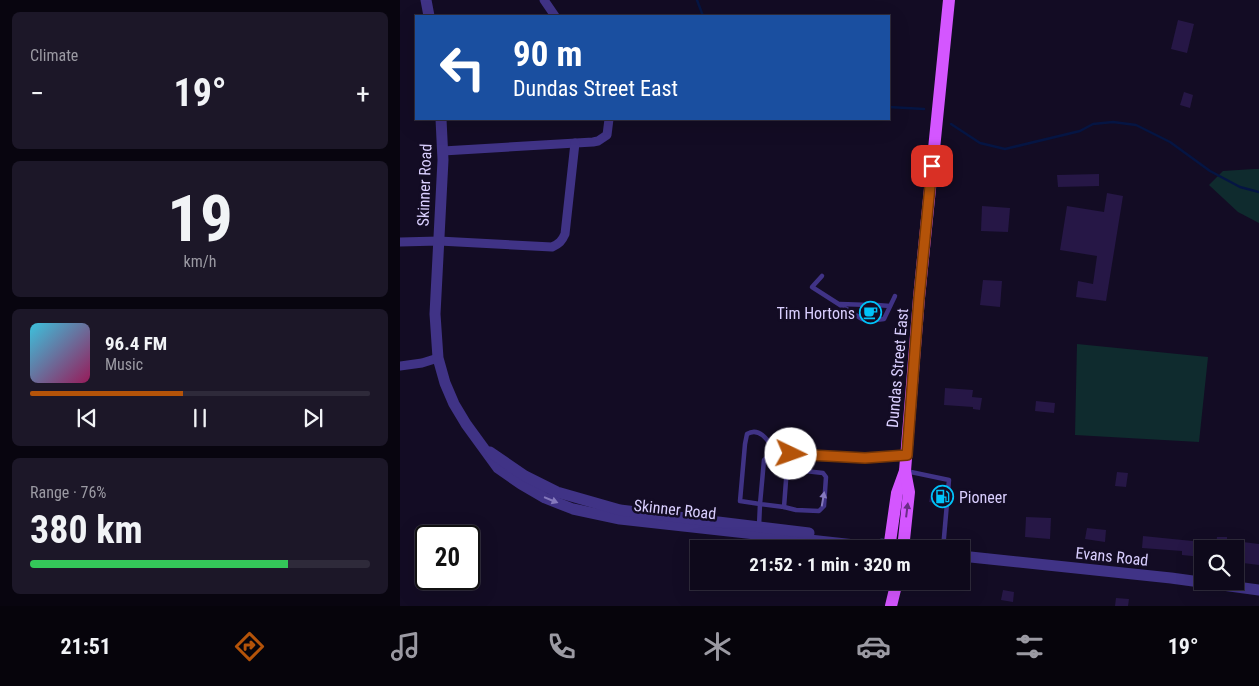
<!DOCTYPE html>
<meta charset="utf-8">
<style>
:root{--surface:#0e091b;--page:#1c1728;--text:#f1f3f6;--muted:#9b9aa3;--line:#2e2a3a;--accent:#b45309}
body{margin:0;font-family:"Roboto Condensed",sans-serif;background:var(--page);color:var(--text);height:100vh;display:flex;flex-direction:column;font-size:19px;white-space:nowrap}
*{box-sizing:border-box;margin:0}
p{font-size:16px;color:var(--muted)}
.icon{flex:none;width:28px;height:28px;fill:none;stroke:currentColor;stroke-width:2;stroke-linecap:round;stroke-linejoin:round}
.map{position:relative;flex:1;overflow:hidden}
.drawer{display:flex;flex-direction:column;gap:12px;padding:12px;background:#08050f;width:400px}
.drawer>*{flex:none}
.banner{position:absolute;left:15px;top:15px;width:475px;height:105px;border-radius:0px;box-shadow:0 5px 20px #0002,0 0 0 1px var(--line);background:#1a4fa0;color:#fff;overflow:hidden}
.fabs{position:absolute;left:794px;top:540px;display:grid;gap:10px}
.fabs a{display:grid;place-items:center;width:50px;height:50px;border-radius:0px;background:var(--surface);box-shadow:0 5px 20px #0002,0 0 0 1px var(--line);font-size:25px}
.speed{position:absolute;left:15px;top:525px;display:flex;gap:10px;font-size:25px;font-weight:700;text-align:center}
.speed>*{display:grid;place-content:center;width:65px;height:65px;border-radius:50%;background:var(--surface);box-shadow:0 5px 20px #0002,0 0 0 1px var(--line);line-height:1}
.speed .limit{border:2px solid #111;border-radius:8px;background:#fff;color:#111}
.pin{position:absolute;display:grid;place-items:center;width:42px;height:42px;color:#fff;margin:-21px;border-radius:10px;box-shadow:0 2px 8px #0006}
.me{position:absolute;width:55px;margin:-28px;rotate:93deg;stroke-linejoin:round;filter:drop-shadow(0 0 4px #0008)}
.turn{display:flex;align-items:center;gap:18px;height:105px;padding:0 15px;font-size:22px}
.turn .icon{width:65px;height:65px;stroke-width:2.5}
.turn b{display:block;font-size:35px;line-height:42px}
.big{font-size:38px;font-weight:700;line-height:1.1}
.drawer .widget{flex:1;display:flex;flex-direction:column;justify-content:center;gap:8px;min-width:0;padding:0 18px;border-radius:8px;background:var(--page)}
.drawer .dial{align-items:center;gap:0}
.dial b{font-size:65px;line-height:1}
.song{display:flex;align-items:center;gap:15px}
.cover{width:60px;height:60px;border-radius:8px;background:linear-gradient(135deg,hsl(190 70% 55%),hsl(330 70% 35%))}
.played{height:5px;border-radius:2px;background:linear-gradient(90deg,var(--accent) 45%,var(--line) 45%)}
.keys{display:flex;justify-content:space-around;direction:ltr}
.heat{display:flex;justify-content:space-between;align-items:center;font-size:28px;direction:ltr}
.charge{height:8px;border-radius:4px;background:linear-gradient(90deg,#34c759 76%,var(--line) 0)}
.trip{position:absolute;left:290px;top:540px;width:280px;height:50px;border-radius:0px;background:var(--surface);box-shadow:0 5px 20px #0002,0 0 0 1px var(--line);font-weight:700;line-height:50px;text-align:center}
.menu{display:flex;height:80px;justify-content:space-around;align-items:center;background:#06040b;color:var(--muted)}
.menu .icon{width:35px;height:35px}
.menu .selected{color:var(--accent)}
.menu b{font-size:22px;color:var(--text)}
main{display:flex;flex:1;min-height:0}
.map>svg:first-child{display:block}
.green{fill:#0f2b2e}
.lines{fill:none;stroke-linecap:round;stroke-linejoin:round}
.stream{stroke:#051543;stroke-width:2.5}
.building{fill:#261746}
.service{stroke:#403386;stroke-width:4.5}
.minor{stroke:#403386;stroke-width:9}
.tertiary{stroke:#403386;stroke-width:11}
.primary{stroke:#d456ff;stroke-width:12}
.oneway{fill:#8579bc}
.oneway2{fill:#6a2d87}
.route-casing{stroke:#753606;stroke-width:12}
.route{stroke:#b45309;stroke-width:9}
.labels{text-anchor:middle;stroke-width:5;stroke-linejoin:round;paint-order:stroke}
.street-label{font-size:16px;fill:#dacfff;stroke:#130c24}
.poi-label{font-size:16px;fill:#dacfff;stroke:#130c24;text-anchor:end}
</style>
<main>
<section class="drawer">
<div class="widget"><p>Climate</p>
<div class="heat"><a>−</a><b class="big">19°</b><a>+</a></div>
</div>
<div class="widget dial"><b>19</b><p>km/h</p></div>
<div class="widget">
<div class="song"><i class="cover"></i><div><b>96.4 FM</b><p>Music</p></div></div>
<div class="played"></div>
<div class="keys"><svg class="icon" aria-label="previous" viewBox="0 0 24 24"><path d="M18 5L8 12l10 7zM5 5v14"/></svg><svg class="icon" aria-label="pause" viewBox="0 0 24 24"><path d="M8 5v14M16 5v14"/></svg><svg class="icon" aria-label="next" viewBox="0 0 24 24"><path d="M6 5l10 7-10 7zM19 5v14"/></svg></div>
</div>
<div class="widget"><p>Range · 76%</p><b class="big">380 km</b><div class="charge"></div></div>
</section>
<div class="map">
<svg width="859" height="606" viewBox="0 0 859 606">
<rect width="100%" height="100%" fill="#130c24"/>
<g class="green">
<path d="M854,169H859V223L838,212L809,185L823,171Z"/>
<path d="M677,344L808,357L799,442L675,435Z"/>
</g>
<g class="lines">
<g class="stream">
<path d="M297,0L303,16"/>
<path d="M489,107L524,109"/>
<path d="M551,124L580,143L605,149L680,131L693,124L713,122L736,125L770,142L810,171L840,187L859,192"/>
</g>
</g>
<g class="building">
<path d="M778,20L794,24L787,53L771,49Z"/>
<path d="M784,92L793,95L790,108L780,105Z"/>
<path d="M699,174V186L658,187L657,175Z"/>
<path d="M707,193L723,196L706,301L676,297L678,281L693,284L697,256L660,250L667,206L704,212Z"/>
<path d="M582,206L610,208L608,232L581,231Z"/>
<path d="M583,280L602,281L600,307L580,305Z"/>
<path d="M474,307L483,311L481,315L474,317L472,320L469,316L463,315L464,309H470Z"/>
<path d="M545,388L573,390L572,397L582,398L580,410L573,409V407L544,405Z"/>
<path d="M636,401L655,403L654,413L635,411Z"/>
<path d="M717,472L728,473L726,487L715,486Z"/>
<path d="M531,492L544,493L543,504L529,502Z"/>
<path d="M626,517L651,518L650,539L625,537Z"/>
<path d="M687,528L706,530L705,542L685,539Z"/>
<path d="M743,536L812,543L811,549H802V557L782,555V551L742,548Z"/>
<path d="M817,537H827V540L859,544V565L835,562V549L816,546Z"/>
<path d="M603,590L614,592L613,602L601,600Z"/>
<path d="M716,598L729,599L728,606H715Z"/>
</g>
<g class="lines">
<g class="service">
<path d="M422,276L412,287L462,319L468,320"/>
<path d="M440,304L470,305"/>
<path d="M477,305L490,306"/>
<path d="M476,320L484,319L495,296"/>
<path d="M375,451L364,460L360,504L384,507L388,454"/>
<path d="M506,471L549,480L543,549"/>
<path d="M384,507L396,510L419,511L424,506L426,477L423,473L387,469"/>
<path d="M359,526L360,504L340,501L345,444L347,434C360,426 369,442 375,451C416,460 464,458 505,455"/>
</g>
<g class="minor">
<path d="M144,0L155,16"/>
<path d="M43,151L193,142L198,141L207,135L209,119"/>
<path d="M0,242L39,241L152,247C159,244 162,241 165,234L175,143"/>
<path d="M0,366L22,363L38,358"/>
</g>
<g class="tertiary">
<path d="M26,0L29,16"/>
<path d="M41,119L43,160L35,314L38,358L45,383L54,404L66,424L98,468L121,484L145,498L173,509L220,519L464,546H475L482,544"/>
<path d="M90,452L125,476L157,492L220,510L409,533"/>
<path d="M561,556L771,578L859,590"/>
</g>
<g class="primary">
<path d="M464,546L467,549"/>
<path d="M489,549L497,493L505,471"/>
<path d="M503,549L509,492L505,471L519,298L549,0"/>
<path d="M491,606L497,581"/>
</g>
</g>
<defs><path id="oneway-solid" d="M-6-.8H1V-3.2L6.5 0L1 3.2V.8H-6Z" transform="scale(1.25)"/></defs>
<g class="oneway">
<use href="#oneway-solid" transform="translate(423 499) rotate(-80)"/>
<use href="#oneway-solid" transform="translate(151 500) rotate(22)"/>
</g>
<use class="oneway2" href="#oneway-solid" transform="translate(507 510) rotate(-83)"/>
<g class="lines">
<defs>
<path id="route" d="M391,454L465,458L507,455L519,298L532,166"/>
</defs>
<use href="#route" class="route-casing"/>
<use href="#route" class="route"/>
</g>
<defs>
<symbol id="cafe-ring" viewBox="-11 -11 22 22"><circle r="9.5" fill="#130c24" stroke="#00c3fa" stroke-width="1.5"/><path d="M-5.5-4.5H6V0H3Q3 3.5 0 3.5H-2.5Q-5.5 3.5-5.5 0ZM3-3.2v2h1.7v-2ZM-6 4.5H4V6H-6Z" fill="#00c3fa"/></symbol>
<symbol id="fuel-ring" viewBox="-11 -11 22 22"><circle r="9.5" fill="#130c24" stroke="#00c3fa" stroke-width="1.5"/><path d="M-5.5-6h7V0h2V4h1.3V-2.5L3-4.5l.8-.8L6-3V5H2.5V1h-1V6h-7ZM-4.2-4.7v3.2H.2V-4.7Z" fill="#00c3fa"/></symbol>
</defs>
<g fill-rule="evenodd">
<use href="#cafe-ring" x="458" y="300" width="25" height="25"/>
<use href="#fuel-ring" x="530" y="484" width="25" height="25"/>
</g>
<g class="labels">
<g class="street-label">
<text transform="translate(24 185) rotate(-88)" y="6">Skinner Road</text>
<text transform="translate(497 368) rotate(-85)" y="6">Dundas Street East</text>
<text transform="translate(275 509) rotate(6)" y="6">Skinner Road</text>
<text transform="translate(712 556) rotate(6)" y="6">Evans Road</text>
</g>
<g class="poi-label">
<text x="455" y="319">Tim Hortons</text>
<text x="559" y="503" text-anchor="start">Pioneer</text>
</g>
</g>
</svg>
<div class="fabs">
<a><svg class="icon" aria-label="search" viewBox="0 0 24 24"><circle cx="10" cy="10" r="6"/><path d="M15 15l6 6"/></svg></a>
</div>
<div class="speed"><div class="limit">20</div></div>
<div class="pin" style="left:532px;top:166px;background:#d93025"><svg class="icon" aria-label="arrive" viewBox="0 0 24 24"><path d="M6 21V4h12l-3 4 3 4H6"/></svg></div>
<svg class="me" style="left:391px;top:454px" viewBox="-20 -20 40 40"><circle r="19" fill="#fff"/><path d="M0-13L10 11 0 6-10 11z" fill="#b45309"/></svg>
<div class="trip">21:52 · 1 min · 320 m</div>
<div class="banner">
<div class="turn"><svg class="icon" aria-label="left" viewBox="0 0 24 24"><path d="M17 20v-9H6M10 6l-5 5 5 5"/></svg><div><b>90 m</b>Dundas Street East</div></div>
</div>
</div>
</main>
<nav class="menu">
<b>21:51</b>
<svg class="icon selected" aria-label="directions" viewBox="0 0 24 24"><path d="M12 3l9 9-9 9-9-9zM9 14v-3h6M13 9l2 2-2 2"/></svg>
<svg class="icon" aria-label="music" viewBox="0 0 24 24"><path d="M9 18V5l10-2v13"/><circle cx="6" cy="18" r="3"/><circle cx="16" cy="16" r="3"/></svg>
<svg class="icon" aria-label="phone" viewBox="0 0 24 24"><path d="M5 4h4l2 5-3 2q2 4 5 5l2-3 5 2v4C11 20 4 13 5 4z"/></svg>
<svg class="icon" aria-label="climate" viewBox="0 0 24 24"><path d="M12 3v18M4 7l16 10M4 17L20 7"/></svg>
<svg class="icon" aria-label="car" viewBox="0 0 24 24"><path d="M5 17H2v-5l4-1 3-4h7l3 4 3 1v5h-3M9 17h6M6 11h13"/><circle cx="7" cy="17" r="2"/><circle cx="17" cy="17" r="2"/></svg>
<svg class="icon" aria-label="filters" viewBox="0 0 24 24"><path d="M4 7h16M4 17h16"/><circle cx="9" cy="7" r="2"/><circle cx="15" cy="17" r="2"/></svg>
<b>19°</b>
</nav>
